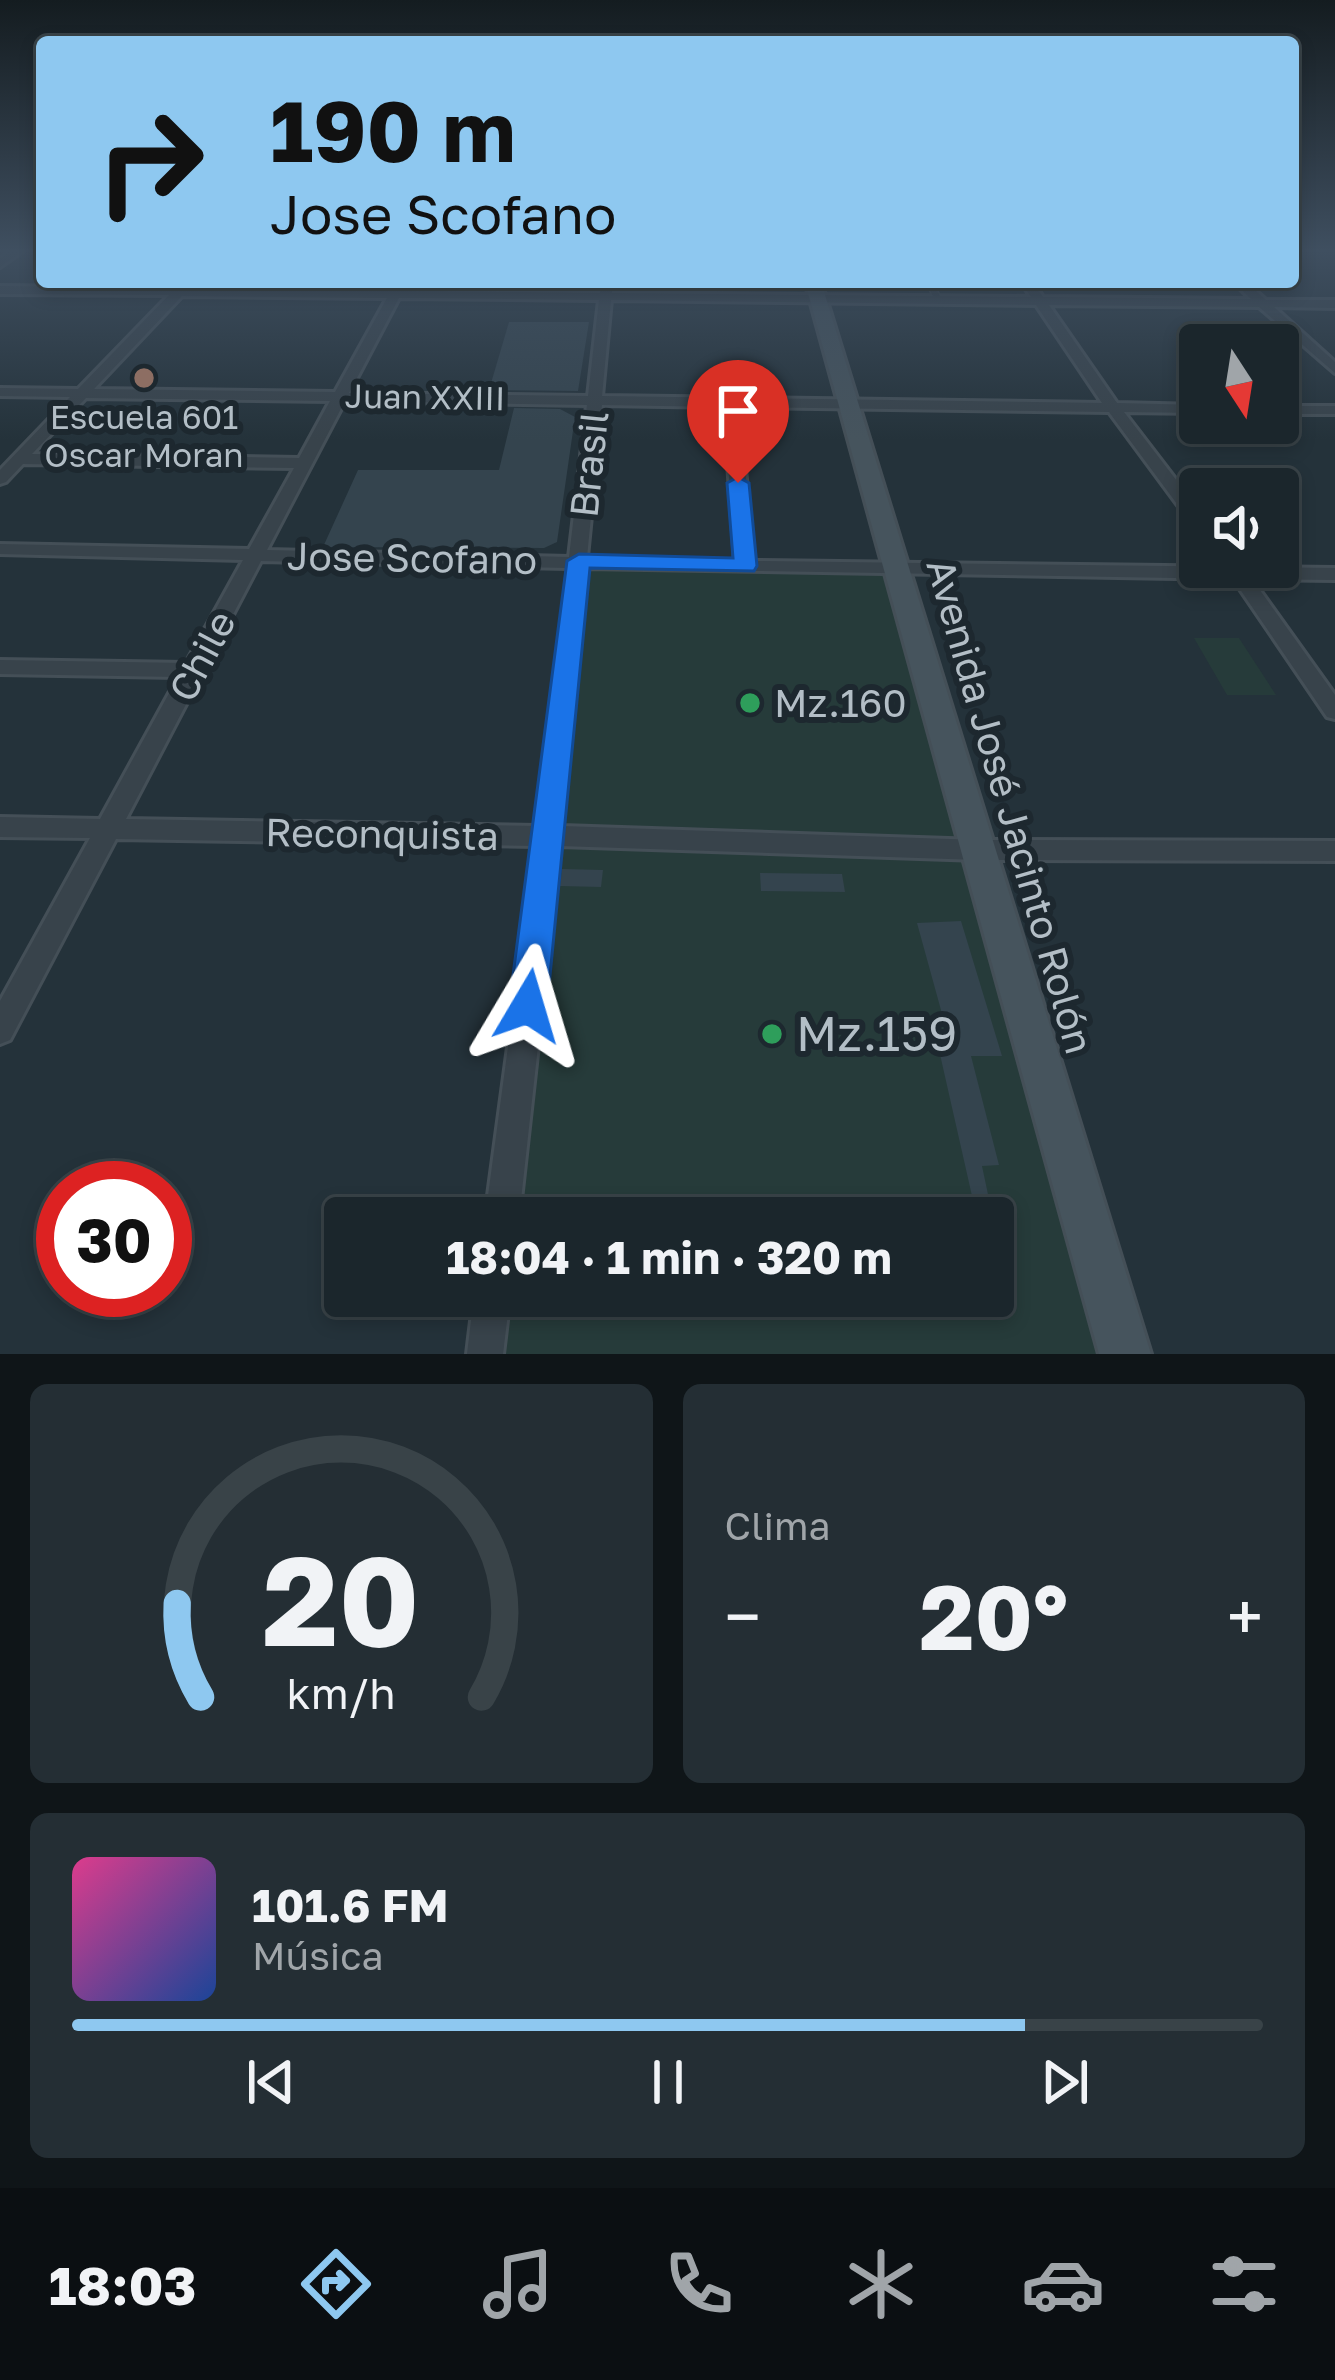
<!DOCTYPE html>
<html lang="es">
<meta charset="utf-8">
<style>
:root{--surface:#1b262c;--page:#242e34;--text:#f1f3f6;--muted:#a0a5a9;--line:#394348;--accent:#8ec8f0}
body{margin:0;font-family:"Golos Text",sans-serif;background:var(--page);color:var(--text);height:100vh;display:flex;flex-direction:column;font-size:45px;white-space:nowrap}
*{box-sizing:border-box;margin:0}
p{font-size:39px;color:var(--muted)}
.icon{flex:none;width:66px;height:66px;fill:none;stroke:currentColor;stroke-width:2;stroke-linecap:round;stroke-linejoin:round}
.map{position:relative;height:1354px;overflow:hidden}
.drawer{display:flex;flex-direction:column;gap:30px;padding:30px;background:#0f1518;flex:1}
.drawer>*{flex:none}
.top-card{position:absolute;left:36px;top:36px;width:1263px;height:252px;border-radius:12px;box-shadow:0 6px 18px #0003,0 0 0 3px var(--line);background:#8ec8f0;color:#111;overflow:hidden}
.needle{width:78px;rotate:168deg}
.controls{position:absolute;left:1179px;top:324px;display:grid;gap:24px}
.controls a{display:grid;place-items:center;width:120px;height:120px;border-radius:12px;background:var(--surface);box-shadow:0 6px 18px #0003,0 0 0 3px var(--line);font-size:60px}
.speed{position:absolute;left:36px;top:1161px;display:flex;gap:24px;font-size:60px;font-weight:700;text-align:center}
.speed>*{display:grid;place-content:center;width:156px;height:156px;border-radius:50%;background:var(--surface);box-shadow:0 6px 18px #0003,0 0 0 3px var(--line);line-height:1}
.speed .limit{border:18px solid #d22;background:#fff;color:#111}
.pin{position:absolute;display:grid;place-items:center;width:102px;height:102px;color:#fff;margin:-123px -51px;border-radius:50% 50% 50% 0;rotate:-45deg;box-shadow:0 0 12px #0007}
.pin .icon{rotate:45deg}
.me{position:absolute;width:132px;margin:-66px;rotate:7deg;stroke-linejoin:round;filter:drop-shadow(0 0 9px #0008)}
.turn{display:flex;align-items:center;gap:42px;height:252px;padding:0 36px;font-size:54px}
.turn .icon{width:156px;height:156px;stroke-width:2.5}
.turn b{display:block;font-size:84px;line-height:102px}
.big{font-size:90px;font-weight:700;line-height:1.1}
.drawer .widget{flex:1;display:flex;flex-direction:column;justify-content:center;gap:18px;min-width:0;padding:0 42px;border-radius:18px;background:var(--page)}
.drawer .dial{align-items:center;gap:0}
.dial svg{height:312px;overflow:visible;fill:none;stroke:var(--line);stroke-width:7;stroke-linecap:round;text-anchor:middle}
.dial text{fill:var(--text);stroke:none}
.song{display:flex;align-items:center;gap:36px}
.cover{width:144px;height:144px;border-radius:18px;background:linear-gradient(135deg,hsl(330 70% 55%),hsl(220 70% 35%))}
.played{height:12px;border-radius:6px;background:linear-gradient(90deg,var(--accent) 80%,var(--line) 80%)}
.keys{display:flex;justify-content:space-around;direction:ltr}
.heat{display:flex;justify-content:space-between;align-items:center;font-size:66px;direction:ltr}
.drawer .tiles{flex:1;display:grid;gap:30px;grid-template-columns:1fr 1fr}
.widget:last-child{grid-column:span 2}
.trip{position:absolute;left:324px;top:1197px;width:690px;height:120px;border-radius:12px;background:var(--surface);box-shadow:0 6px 18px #0003,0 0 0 3px var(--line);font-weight:700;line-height:120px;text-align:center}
.tab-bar{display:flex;height:192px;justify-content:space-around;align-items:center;background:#0b0f12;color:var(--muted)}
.tab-bar .icon{width:84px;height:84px}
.tab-bar .current{color:var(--accent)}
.tab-bar b{font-size:54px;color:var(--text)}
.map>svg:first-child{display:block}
.green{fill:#263b3a}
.building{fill:#34444e}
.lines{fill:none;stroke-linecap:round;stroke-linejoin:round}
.lane-casing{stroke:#444f57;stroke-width:9}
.street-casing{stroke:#444f57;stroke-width:6}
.secondary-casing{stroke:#444f57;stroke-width:6}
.lane{stroke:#38434b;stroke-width:6}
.street{fill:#38434b;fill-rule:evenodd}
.secondary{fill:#46545d;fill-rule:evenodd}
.route{fill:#1a73e8;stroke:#114b97;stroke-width:3}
.education-dot{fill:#8d6e63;stroke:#1d282f;stroke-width:4.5}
.leisure-dot{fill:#2e9e5b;stroke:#1d282f;stroke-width:4.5}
.labels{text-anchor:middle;stroke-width:12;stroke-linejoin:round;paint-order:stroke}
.far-street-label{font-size:33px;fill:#b3bec6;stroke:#1d282f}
.far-poi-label{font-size:33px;fill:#b3bec6;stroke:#1d282f}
.street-label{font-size:39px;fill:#b3bec6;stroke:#1d282f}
.poi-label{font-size:39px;fill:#b3bec6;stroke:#1d282f;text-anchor:start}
.near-poi-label{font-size:48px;fill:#b3bec6;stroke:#1d282f;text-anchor:start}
</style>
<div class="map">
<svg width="1335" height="1354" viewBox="0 0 1335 1354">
<rect width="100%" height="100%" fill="#24323a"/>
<g class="green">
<path d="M402,282H607L605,295L396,293Z"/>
<path d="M579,561L897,570L1125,1354H483L489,1296H993V1218H495L529,836L548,837Z"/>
<path d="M1194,638H1239L1276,695H1227Z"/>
</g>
<g class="building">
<path d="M509,322H589L578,391L489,390Z"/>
<path d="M514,408L560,409L575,417L557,542L544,548L323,547L358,470H499Z"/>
<path d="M562,869L603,870L601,887L560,886Z"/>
<path d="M760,873L842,874L845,892L761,891Z"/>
<path d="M961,921L1002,1056H971L999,1165L982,1166L993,1218H977L939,1050H952L917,923Z"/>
</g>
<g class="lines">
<defs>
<path id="lane" d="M929,282L938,299"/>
<g id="street">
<path d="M11,250H24L0,267V259Z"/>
<path d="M396,282H406L403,291L600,293L602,282H612V293L1031,297L1021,282H1033L1043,297L1251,299L1233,282H1246L1266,300H1335V308L1274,307L1335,362V373L1259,307L1049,305L1117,403L1200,405V413L1124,412L1200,511V528L1194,527L1109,412L739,407L754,561L1335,568V580L1252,579L1335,695V719L1327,717L1233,579L586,568L562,826L979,840L1335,841V861L979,860L560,846L519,1218H485L535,846L116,839L10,1040L0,1044V1001L90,838L0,837V817L100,819L178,677L0,674V660L186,663L243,560L0,554V544L249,549L294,468L23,464L6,482L0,484V470L70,397L0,396V388L78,389L169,295L0,294V286L176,288L182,285L188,288L391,290ZM182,296L387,298L335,392L94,389ZM399,298L599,300L588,396L349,393ZM611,300L1036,305L1102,403L602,396ZM86,398L330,401L299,458L32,454ZM345,401L587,405L569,557L267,550ZM602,405L724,407L735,561L587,557ZM261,561L568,568L538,826L126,819Z"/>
<rect x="1278" y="406" width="57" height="8"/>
<path d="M474,1296H510L503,1354H467Z"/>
</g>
<path id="secondary" d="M805,282H821L1151,1354H1099Z"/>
</defs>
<use href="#lane" class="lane-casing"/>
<use href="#street" class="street-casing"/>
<use href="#secondary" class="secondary-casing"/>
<use href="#lane" class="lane"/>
<use href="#street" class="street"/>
<use href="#secondary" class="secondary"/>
</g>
<linearGradient id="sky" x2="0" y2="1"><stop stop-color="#141c20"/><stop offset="0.57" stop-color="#3f4f60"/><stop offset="1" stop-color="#3f4f60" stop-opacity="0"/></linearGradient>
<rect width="1335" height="440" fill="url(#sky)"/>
<path class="route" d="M738,477L749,483L757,566L754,571L590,568L547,1006L541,1018L528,1024L515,1018L509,1006L567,561L579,554L733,558L727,483Z"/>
<circle class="education-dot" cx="144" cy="378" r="12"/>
<g class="leisure-dot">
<circle cx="750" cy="703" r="12"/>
<circle cx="772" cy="1034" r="12"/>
</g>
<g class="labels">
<g class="far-street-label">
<text transform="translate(425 397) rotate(1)" y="12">Juan XXIII</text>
</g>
<g class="far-poi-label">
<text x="144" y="429">Escuela 601<tspan x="144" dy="38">Oscar Moran</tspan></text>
</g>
<g class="street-label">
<text transform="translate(589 464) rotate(-84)" y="14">Brasil</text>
<text transform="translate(412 558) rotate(1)" y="14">Jose Scofano</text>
<text transform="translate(202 656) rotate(-62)" y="14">Chile</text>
<text transform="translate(1010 806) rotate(74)" y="14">Avenida José Jacinto Rolón</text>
<text transform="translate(382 834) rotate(1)" y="14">Reconquista</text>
</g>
<g class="poi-label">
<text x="774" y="717">Mz.160</text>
</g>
<g class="near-poi-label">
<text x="796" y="1051">Mz.159</text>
</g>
</g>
</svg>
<div class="controls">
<a><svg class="needle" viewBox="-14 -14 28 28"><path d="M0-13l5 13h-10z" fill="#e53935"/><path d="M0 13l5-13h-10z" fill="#a0a5a9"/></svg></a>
<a><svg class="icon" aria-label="sound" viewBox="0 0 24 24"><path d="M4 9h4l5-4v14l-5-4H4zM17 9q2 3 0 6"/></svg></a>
</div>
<div class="speed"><div class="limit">30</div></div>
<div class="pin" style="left:738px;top:483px;background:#d93025"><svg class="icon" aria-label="arrive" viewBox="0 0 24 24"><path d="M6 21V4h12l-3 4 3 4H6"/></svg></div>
<svg class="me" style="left:528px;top:1006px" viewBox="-20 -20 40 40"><path d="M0-17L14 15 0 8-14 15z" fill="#1a73e8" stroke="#fff" stroke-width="4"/></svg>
<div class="trip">18:04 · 1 min · 320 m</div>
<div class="top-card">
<div class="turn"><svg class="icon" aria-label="right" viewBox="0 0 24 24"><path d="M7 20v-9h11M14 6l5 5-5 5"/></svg><div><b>190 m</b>Jose Scofano</div></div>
</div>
</div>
<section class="drawer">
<div class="tiles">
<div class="widget dial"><svg viewBox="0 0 100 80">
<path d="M14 69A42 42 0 1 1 86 69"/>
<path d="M14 69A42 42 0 0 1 8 45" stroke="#8ec8f0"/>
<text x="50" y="56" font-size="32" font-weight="700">20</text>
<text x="50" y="72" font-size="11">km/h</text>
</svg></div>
<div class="widget"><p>Clima</p>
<div class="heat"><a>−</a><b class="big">20°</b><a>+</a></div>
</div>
<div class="widget">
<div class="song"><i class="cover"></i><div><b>101.6 FM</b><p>Música</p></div></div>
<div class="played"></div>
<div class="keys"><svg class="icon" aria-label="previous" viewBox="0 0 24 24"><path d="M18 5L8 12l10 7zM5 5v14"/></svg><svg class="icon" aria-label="pause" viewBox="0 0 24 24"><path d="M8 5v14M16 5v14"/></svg><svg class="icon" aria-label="next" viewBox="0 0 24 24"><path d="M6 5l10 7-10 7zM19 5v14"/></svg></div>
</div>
</div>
</section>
<nav class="tab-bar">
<b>18:03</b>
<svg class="icon current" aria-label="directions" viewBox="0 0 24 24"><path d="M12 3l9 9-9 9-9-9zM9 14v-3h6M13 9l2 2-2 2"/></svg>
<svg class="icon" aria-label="music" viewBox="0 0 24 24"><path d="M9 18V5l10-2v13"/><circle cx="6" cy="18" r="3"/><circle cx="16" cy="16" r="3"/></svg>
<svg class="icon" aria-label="phone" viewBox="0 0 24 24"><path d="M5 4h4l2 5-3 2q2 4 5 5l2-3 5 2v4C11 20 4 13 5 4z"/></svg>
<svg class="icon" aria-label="climate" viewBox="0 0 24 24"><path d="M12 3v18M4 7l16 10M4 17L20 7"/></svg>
<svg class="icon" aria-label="car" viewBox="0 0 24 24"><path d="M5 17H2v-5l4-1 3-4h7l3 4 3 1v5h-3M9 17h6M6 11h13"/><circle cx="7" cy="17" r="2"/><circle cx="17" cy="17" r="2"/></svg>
<svg class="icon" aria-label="filters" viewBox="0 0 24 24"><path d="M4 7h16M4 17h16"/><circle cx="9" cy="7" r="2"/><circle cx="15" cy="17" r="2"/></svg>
</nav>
